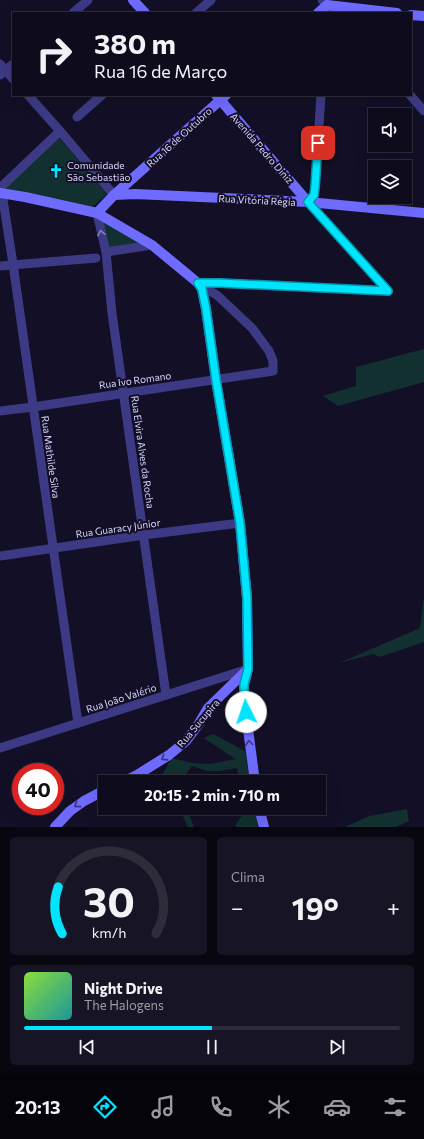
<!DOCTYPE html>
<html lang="pt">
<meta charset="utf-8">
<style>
:root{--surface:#0e0b1c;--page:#171425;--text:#f1f3f6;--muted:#9b9ba3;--line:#2e2b3b;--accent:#00e5ff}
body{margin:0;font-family:Commissioner,sans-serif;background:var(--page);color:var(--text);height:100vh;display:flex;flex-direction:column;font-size:15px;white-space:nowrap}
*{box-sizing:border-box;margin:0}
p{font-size:13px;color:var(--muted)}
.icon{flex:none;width:22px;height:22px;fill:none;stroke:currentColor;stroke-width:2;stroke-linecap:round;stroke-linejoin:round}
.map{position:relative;height:827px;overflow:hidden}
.sheet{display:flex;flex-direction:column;gap:10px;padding:10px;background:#08060f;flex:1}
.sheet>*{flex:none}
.hud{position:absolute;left:12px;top:12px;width:400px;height:84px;border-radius:0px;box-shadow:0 4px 16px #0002,0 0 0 1px var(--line);background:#0e0b1c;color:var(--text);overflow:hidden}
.tools{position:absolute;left:368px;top:108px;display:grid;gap:8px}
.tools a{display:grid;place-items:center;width:44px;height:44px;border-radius:0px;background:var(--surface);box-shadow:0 4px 16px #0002,0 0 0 1px var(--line);font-size:20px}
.speed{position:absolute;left:12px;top:763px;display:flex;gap:8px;font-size:20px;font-weight:700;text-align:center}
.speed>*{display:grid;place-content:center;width:52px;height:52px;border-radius:50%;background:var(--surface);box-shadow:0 4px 16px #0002,0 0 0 1px var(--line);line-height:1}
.speed .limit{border:6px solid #d22;background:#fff;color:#111}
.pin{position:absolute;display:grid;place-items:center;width:34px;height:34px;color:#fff;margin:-17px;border-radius:8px;box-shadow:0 2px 6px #0006}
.me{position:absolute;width:44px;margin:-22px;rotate:356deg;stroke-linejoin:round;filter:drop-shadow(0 0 3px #0008)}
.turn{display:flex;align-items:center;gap:14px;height:84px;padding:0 16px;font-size:18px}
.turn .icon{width:52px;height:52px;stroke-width:2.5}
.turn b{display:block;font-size:28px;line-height:34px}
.big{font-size:30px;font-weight:700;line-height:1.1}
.sheet .widget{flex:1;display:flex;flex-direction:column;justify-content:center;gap:6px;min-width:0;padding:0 14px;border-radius:6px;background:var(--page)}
.sheet .dial{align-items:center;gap:0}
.dial svg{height:104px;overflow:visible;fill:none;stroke:var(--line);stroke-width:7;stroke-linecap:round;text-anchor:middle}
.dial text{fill:var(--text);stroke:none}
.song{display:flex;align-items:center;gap:12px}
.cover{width:48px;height:48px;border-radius:6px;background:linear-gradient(135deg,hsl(90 70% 55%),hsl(180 70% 35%))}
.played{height:4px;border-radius:2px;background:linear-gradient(90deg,var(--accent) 50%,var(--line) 50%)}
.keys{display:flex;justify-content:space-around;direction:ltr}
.heat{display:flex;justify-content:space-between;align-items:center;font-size:22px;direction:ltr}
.sheet .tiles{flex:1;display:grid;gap:10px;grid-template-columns:1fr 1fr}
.widget:last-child{grid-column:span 2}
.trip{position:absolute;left:98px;top:775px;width:228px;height:40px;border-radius:0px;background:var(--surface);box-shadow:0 4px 16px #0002,0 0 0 1px var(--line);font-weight:700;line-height:40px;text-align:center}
.tab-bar{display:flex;height:64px;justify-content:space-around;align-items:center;background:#06040b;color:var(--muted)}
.tab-bar .icon{width:28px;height:28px}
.tab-bar .selected{color:var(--accent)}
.tab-bar b{font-size:18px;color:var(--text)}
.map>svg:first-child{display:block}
.green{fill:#12302f}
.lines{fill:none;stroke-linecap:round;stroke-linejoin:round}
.street{stroke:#3d3a85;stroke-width:9}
.secondary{stroke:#6f6bff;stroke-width:10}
.oneway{stroke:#837fbc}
.oneway2{stroke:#38347d}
.route-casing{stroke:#0095a6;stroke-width:10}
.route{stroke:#00e5ff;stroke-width:7}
.labels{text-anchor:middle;stroke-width:4;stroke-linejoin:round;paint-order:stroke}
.street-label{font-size:10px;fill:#d9d4ff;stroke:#130f26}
.poi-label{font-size:10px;fill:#d9d4ff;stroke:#130f26;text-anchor:start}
</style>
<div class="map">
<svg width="424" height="827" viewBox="0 0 424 827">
<rect width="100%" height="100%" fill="#130f26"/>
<g class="green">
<path d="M59,138L105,192L106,194L105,196L90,209L3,192L2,188Z"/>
<path d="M101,220L140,242L108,251Z"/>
<path d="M424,349V382L338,406L323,396L356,386V367Z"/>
<path d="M424,596V642L380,657L373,654L339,663L420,628Z"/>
<path d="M213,734L245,751L250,782H239L237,768L220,771H207L192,766L186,774L185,782H167L163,774L171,758L193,763L210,764L235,759L204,738Z"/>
<path d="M179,808H187L194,827H188Z"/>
<path d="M242,808H255L258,827H236L235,826L243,814Z"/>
<path d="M407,809L409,821L396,827H345L369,816Z"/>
</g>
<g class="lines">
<g class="street">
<path d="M322,0L334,13"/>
<path d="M73,13L88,0"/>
<path d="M196,13L211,0"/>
<path d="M0,64L13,79"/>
<path d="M0,75L13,64"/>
<path d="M28,95L60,131L114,195"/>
<path d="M321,95L315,187L314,195L308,202L388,291"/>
<path d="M410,95L424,111"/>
<path d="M77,117L102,95"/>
<path d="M0,188L60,131"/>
<path d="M2,193L13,264L78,723"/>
<path d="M97,213L106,252L112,313L166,695"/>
<path d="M106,252L152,245"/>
<path d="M0,266L96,258"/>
<path d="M198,283H220L388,291"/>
<path d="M0,411L33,407L273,371V361L269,351L252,328L218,296L198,283"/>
<path d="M0,556L144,535L240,523"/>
<path d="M0,748L248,669"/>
</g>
<g class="secondary">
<path d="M133,0L145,13"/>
<path d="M318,13L327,5L397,13"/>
<path d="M411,15L424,16"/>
<path d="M216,95L308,202"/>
<path d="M0,193L25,197L97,213L152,245L198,283L202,289L206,309L216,380L240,523L247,598L248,669L244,685V699L255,782"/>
<path d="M114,195L135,194L308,202L424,213"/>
<path d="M97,213L114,195L226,95"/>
<path d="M123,782L137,775L169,755L186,741L198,725L208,708L248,669"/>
<path d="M259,808L264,827"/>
<path d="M55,827L70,811L84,801L105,790"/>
</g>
</g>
<defs><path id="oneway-chevron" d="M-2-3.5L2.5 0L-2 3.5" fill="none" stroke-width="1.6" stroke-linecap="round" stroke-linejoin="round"/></defs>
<use class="oneway" href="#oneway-chevron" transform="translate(101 233) rotate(-102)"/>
<g class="oneway2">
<use href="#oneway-chevron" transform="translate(249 743) rotate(-98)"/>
<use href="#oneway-chevron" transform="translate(164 758) rotate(147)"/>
<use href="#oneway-chevron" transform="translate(77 805) rotate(144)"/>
</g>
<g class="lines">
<defs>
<path id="route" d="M246,712L244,699V684L248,669L247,598L240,523L216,380L206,309L202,289L198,283H220L388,291L308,202L314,195L315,187L318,143"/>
</defs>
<use href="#route" class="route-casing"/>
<use href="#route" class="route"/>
</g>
<defs>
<symbol id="church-bare" viewBox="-9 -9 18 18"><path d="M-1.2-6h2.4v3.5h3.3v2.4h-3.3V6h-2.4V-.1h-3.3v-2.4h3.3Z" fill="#00e5ff" stroke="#130f26" stroke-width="2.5" paint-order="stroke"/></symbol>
</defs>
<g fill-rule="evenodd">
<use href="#church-bare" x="46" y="161" width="20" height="20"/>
</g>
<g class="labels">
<g class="street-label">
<text transform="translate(179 137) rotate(-42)" y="4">Rua 16 de Outubro</text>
<text transform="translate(262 148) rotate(49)" y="4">Avenida Pedro Diniz</text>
<text transform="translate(257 200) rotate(3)" y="4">Rua Vitória Régia</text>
<text transform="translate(135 380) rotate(-8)" y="4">Rua Ivo Romano</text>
<text transform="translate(143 452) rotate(82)" y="4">Rua Elvira Alves da Rocha</text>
<text transform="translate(51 457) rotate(82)" y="4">Rua Mathilde Silva</text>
<text transform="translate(118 528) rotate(-8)" y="4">Rua Guaracy Júnior</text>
<text transform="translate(121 698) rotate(-18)" y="4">Rua João Valério</text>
<text transform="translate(198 723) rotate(-50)" y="4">Rua Sucupira</text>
</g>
<g class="poi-label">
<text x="67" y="169">Comunidade<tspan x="67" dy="12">São Sebastião</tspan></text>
</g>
</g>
</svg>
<div class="tools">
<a><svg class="icon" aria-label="sound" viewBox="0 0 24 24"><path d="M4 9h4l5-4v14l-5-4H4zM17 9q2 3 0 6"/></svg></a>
<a><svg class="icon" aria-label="layers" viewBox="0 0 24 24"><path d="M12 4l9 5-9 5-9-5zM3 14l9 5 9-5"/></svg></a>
</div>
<div class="speed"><div class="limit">40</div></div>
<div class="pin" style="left:318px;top:143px;background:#d93025"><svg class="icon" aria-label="arrive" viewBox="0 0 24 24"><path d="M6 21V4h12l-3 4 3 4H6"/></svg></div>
<svg class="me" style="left:246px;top:712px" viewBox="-20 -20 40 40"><circle r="19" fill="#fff"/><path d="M0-13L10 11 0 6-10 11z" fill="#00e5ff"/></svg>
<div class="trip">20:15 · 2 min · 710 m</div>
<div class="hud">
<div class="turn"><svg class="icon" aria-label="right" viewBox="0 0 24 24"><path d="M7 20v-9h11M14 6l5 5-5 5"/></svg><div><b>380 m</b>Rua 16 de Março</div></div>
</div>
</div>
<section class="sheet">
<div class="tiles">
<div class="widget dial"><svg viewBox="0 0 100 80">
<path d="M14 69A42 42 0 1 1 86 69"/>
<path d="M14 69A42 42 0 0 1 11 33" stroke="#00e5ff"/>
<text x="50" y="56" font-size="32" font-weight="700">30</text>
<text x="50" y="72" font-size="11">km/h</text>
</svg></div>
<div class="widget"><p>Clima</p>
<div class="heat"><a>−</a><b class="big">19°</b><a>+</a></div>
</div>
<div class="widget">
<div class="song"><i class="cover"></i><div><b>Night Drive</b><p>The Halogens</p></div></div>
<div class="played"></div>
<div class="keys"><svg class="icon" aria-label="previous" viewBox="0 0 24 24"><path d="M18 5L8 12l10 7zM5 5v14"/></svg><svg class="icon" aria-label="pause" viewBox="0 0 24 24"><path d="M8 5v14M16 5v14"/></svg><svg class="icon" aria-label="next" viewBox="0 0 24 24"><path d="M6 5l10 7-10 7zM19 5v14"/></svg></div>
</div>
</div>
</section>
<nav class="tab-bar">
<b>20:13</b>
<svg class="icon selected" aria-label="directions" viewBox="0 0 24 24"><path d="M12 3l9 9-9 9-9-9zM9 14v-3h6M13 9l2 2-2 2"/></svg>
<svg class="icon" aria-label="music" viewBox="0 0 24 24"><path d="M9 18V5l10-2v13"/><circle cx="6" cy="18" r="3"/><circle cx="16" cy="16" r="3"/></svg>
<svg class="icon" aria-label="phone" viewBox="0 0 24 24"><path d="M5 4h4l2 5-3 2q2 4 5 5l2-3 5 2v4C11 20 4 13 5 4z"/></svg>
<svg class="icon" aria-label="climate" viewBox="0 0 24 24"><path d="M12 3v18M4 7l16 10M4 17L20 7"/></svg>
<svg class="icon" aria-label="car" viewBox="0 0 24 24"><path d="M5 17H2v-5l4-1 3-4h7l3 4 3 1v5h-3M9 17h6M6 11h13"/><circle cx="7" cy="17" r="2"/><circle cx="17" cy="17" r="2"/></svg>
<svg class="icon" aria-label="filters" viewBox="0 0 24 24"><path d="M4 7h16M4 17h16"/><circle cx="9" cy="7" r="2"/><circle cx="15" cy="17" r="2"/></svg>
</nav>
